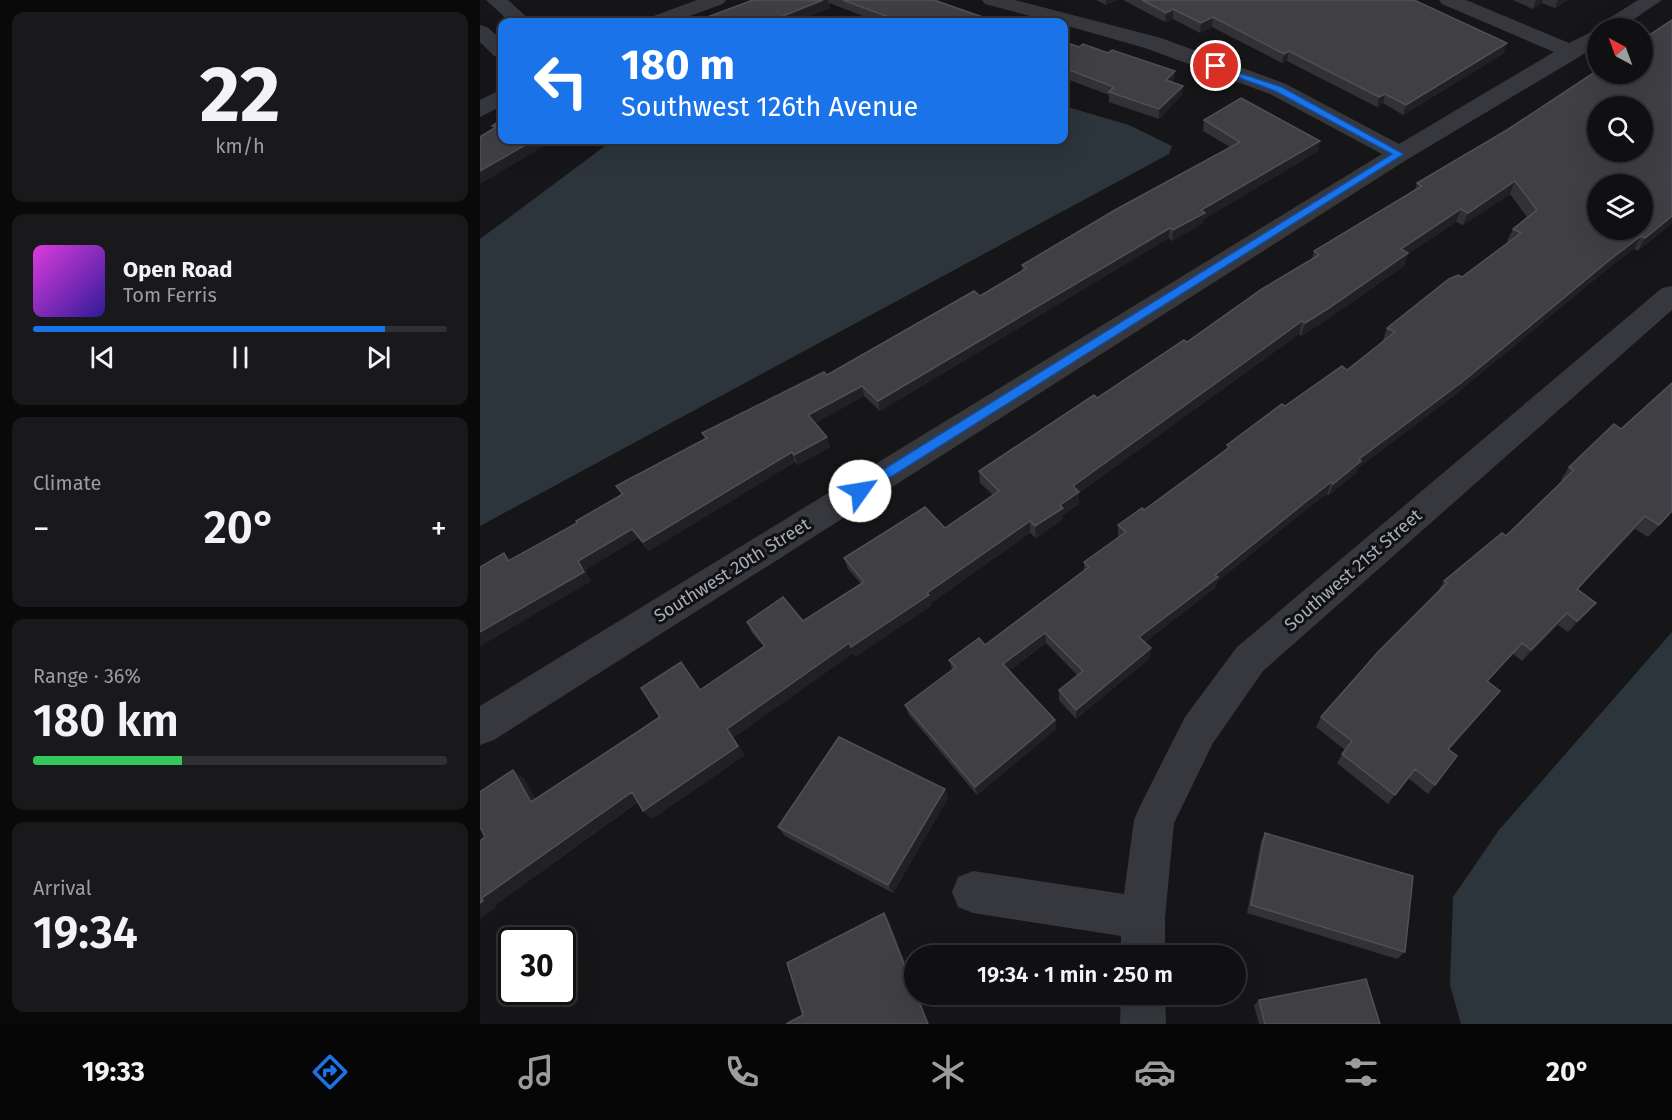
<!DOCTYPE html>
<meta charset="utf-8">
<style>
:root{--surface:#101012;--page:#19191b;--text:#f1f3f6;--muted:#9c9d9f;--line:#303032;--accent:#1a73e8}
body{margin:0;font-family:"Fira Sans",sans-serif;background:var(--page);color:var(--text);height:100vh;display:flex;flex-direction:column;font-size:22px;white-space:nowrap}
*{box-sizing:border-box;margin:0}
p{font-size:20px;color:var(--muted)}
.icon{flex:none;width:33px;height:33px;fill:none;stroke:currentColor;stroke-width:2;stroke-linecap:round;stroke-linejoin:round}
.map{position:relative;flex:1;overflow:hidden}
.sheet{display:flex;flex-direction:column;gap:12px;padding:12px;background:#09090a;width:480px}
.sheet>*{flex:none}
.hud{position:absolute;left:18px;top:18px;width:570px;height:126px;border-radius:12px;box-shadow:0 6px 24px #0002,0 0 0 2px var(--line);background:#1a73e8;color:#fff;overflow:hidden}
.needle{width:39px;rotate:319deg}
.fabs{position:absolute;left:1107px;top:18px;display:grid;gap:12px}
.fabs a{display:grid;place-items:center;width:66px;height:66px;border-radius:50%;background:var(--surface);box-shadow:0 6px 24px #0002,0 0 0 2px var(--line);font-size:30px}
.speed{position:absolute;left:18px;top:927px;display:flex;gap:12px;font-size:30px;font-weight:700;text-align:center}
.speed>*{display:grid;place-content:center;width:78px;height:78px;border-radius:50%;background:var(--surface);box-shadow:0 6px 24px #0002,0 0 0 2px var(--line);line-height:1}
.speed .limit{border:3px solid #111;border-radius:9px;background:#fff;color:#111}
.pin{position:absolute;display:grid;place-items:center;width:51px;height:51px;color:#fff;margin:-26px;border:3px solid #fff;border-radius:50%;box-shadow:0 2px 6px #0007}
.me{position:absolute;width:66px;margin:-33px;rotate:58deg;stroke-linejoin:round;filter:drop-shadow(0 0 4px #0008)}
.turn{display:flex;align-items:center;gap:21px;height:126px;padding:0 24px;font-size:27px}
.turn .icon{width:78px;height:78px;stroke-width:2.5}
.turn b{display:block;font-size:42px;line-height:51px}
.big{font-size:45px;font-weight:600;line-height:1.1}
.sheet .widget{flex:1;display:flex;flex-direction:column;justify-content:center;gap:9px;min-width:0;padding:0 21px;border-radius:12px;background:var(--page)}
.sheet .dial{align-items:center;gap:0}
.dial b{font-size:78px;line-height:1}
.song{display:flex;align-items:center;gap:18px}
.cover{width:72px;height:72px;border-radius:9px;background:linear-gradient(135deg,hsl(300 70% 55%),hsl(250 70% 35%))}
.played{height:6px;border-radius:3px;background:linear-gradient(90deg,var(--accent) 85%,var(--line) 85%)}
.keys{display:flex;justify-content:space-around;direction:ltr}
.heat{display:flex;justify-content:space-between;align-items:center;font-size:33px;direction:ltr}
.charge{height:9px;border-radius:4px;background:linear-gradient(90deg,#34c759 36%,var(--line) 0)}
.trip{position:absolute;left:424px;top:945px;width:342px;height:60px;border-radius:30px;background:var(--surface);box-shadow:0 6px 24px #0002,0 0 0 2px var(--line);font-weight:600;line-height:60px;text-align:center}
.menu{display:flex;height:96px;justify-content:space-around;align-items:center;background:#060607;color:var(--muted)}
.menu .icon{width:42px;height:42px}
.menu .on{color:var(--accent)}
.menu b{font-size:27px;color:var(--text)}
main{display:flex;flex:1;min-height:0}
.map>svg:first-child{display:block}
.water{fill:#2c353c}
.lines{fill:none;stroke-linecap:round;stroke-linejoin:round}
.street{fill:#37383d;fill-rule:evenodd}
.wall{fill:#323236}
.shaded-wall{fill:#212124}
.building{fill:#3f3f44;stroke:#4f5156;stroke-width:1.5;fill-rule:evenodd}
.route{fill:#1a73e8;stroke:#114b97;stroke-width:1.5}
.labels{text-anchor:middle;stroke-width:6;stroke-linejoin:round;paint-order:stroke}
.street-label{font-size:18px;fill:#a8adb8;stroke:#111113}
</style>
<main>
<section class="sheet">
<div class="widget dial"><b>22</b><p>km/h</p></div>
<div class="widget">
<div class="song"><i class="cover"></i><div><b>Open Road</b><p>Tom Ferris</p></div></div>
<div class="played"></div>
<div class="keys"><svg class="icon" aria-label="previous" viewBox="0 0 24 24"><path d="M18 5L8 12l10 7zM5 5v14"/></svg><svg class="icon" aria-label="pause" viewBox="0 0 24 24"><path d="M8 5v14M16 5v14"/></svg><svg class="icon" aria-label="next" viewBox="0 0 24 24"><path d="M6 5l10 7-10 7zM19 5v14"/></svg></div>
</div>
<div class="widget"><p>Climate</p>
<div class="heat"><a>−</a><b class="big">20°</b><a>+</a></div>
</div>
<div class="widget"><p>Range · 36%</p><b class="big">180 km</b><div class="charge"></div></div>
<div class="widget"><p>Arrival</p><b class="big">19:34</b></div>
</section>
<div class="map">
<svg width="1192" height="1024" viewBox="0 0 1192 1024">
<rect width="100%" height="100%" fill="#161618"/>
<g class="water">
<path d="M584,106L649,125L692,146L689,154L0,526V239L133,140H584Z"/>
<path d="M1192,632V1024H981L970,985L973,897L1019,830Z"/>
</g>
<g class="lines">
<g class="street">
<path d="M6,0H28L52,22H30Z"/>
<path d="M217,0H246L243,4L193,22H165L168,18Z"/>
<path d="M502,0H535L681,38L806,84L919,144L1074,52L962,4L959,0H986L1089,43L1117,29L1120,24L1158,0H1182L1141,28H1118V44L1099,57L928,159L14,740L0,745V706L902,154L790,94L665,48L584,25V22H572L505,4Z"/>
<path d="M0,25L7,27L22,40V57L14,56L0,42Z"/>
<path d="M22,89V106L0,117V100Z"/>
<path d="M1192,286V310L783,671L733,743L694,823L685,918V956H641V936L493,913L478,907L472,892L478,877L493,871L644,894L654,820L660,806L705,717L757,647L1182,288Z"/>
<path d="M641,994H685L686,1024H640Z"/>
</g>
</g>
<g class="wall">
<path d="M273,0H454L517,22H399L349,3L350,8L314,22H220L219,20Z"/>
<path d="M616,0H637L626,5Z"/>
<path d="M643,0H934L1024,53L923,115L903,103L897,107L807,61L802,63L732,27L720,33L693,19L685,22Z"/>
<path d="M1033,0H1088L1075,8L1062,3L1053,9Z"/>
<path d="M1192,20V223L1158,251L1154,249L1125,271L976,394L878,468L876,473L849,495L847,494L819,515L737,582L735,588L665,642L670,658L596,719L579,700V690L597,675L566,643L529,671L575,720L576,729L497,795L429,715L425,705L472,670L469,660L505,645L604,570V562L638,537V525L664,510L746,449L747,445L805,406L867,370L904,341L903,340L907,328L982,277L1029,243L1027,241L1033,229L1047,217L1030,194L983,225L976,222L928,254L924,266L845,321L821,336L819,334L599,493V504L583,515V519L556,538L550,533L451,603V606L375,657L373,653L253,738L265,755L172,819L163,811L158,802L15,905L16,907L0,918V841L5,837L33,770L44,779L56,800L284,647L272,633L267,622L323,621L381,584L368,569L364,558L465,528L513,495L500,483L499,471L617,398L707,342L832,259L834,251L935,190L937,183L1027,130Z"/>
<path d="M584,42L628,53L695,71L694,81L693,82L703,86L702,95L679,119L629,102V95L584,78Z"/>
<path d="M724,120L838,151L724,219L723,223L692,241L689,238L400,411L384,396L335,423L350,447L318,465L315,462L169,551L158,538L105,570L111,581L0,646L24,553L30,560L97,523L142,495L136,486L225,439L222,433L347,375L500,296L542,271V265L750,147L723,131Z"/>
<path d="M1192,383V512L1168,537L1155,529L1098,589L1116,603L1106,614L1088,632L1078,625L1042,661L1033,654L1008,681L1020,691L969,750L955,785L948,794L928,778L908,804L857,763L865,750L836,727L841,717L957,593L964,581L1026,536L1082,481L1081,480L1089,467L1141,429Z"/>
<path d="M465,789L468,798L413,893L305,836L298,827Z"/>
<path d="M785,833L925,952L917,959L767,913L781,841Z"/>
<path d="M779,1000L900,1024H779L774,1005Z"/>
</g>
<g class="shaded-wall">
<path d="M343,0H348L350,8L314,22H288Z"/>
<path d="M626,0H637L626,5Z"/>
<path d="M1056,0H1063L1062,3L1053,9Z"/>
<path d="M1078,0H1088L1075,8Z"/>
<path d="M693,9V19L685,22L686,13Z"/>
<path d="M733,17L732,27L720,33L721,23Z"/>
<path d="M1027,43L1024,53L923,115L926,105Z"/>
<path d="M809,51L807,61L802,63L804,54Z"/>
<path d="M695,71L694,81L685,89L686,80Z"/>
<path d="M703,86L702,95L679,119V109Z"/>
<path d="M905,94L903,103L897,107L899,97Z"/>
<path d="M54,140H75L0,184V171Z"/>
<path d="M840,141L838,151L724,219L723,223L692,241L693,230L721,210Z"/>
<path d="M1035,181L1030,194L983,225L988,213Z"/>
<path d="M981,209L976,222L928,254L924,266L845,321L821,336L825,323L921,249Z"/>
<path d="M1192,216V223L1158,251L1165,238Z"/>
<path d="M690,228L689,238L400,411L398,401Z"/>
<path d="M1161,236L1154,249L1125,271L976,394L878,468L876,473L849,495L853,484L879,459Z"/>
<path d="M822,321L819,334L599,493V504L583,515V519L556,538L555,526L580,505L593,486Z"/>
<path d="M382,386L384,396L332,425L328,415Z"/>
<path d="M347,437L350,447L318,465L314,455Z"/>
<path d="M312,452L315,462L169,551L163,542Z"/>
<path d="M851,482L847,494L819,515L737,582L735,588L658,647L659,637L823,504Z"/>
<path d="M1165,516L1155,529L1088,600L1097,589Z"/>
<path d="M550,521V533L451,603V606L375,657L371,647Z"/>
<path d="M152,529L158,538L105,570L111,581L0,646V632L98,561Z"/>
<path d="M1116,603L1106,614L1088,632L1097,621Z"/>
<path d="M1087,613L1078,625L1042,661L1051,650Z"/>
<path d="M565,633L566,643L525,674L523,664Z"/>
<path d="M369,643L373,653L253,738L265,755L172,819L163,811L247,729Z"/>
<path d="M1042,643L1033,654L998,691L1007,681Z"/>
<path d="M671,648L670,658L596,719V710Z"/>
<path d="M575,720L576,729L497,795L495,787Z"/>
<path d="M33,770L44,779L62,811L51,802Z"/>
<path d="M465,789L468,798L413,893L408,885Z"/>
<path d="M152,792L160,800L15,905L16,907L0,918V903L2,898Z"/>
<path d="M404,913L409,920L435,987V992Z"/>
<path d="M436,994H438L449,1024H448Z"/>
</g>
<g class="building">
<path d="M273,0H343L288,22H223L219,20Z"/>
<path d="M363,0H454L517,22H422Z"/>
<path d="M662,0H934L1027,43L926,105L905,94L899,97L809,51L804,54L733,17L721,23L693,9L686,13Z"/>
<path d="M1192,20V216L1165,238L1161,236L1132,258L982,382L879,459L881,461L853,484L851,482L823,504L735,575L738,577L659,637L671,648L596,710L579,690L603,671L565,633L523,664L575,720L495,787L425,705L476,667L469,660L499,638L505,645L609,567L604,562L646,532L638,525L662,508L664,510L750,447L747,445L802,404L805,406L862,366L867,370L915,332L907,328L969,279L978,275L982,277L1041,233L1033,229L1057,210L1035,181L988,213L981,209L921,249L928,253L849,308L825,323L822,321L593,486L599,492L580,505L583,508L555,526L550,521L447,593L449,595L371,647L369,643L247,729L258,746L163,811L152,792L2,898L3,901L0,903V841L5,837L0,827V792L33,770L51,802L180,717L161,688L201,662L220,690L285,646L267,622L303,597L323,621L384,582L364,558L445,507L465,528L519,491L499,471L614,395L617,398L704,340L707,342L782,289L839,255L834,251L942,186L937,183L1027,130L1118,70V74H1162V40ZM1118,106H1162V152H1118ZM1118,184H1162V230H1118Z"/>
<path d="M584,42L599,47L603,44L628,53L632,50L695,71L686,80L703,86L679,109L629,92L634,87L584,68Z"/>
<path d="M761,98L840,141L721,210L725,213L693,230L690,228L398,401L382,386L328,415L347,437L314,455L312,452L163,542L152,529L98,561L104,572L0,632V567L24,553L28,561L97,523L96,521L143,494L136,486L227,438L222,433L344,372L347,375L494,291L500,296L547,268L542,265L635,210L760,142L724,120Z"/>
<path d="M22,119V140H54L0,171V137L16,127L12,126Z"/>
<path d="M1192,383V511L1179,525L1165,516L1097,589L1116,603L1097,621L1087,613L1051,650L1042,643L1007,681L1020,691L968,749L977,756L955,785L935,769L915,795L862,754L872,741L841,717L898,652L967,583L964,581L1022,533L1026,536L1094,470L1089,467L1134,424L1141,429Z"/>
<path d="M359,737L465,789L408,885L298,827Z"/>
<path d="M785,833L933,876L925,952L771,905Z"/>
<path d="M404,913L435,992V994H436L448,1024H306L323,1015L307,963Z"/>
<path d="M886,979L900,1024H785L779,1000Z"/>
</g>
<path class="route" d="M732,64L802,87L924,154L384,494H375V487L912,154L795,91L732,68Z"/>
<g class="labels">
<g class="street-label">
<text transform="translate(252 570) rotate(-32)" y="6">Southwest 20th Street</text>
<text transform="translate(873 570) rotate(-41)" y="6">Southwest 21st Street</text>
</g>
</g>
</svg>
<div class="fabs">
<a><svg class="needle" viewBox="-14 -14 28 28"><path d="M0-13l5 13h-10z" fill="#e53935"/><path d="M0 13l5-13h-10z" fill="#9c9d9f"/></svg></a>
<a><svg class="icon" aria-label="search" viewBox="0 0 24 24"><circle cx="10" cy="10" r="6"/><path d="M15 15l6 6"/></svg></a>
<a><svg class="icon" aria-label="layers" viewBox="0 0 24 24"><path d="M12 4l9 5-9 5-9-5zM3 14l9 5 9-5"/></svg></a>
</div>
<div class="speed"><div class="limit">30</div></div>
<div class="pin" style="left:736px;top:66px;background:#d93025"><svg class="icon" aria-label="arrive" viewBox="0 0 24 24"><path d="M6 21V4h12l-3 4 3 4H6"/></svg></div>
<svg class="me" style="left:380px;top:491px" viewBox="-20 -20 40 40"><circle r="19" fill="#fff"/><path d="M0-13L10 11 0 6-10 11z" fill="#1a73e8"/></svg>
<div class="trip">19:34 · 1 min · 250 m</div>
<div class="hud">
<div class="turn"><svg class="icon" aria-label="left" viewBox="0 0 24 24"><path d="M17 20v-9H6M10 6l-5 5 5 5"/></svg><div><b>180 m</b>Southwest 126th Avenue</div></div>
</div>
</div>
</main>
<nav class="menu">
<b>19:33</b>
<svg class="icon on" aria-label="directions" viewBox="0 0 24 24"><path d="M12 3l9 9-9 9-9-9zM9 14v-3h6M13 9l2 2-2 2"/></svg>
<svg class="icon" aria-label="music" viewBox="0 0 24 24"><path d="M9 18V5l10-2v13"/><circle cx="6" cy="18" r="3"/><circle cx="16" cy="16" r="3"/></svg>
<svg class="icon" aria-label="phone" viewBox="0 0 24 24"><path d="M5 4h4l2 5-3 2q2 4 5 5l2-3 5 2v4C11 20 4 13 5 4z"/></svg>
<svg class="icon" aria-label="climate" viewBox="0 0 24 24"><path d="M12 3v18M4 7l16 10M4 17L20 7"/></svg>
<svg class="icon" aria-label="car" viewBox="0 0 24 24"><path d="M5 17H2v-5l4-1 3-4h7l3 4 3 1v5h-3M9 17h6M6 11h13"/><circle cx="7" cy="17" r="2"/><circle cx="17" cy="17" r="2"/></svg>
<svg class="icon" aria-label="filters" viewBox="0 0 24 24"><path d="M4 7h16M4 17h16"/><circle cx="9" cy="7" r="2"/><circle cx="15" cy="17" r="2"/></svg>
<b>20°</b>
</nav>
